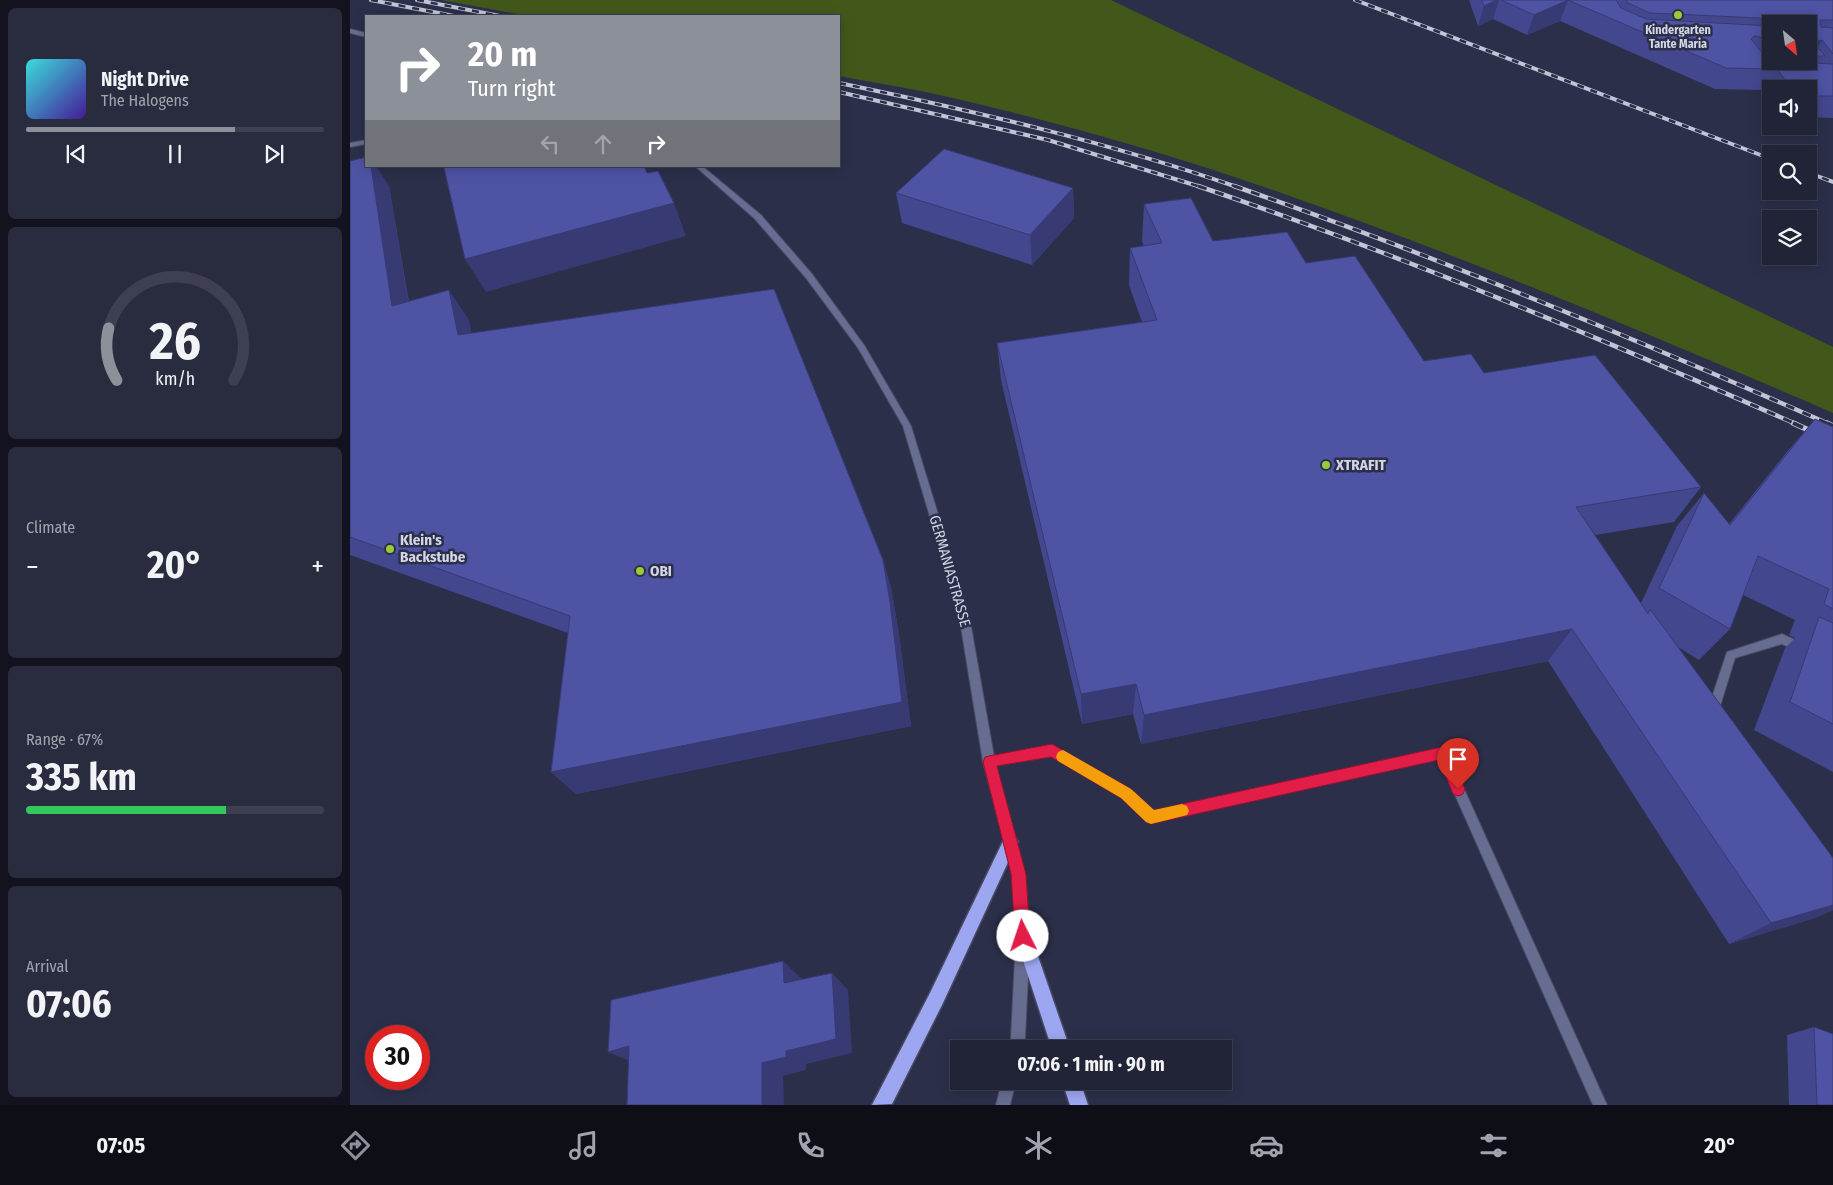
<!DOCTYPE html>
<meta charset="utf-8">
<style>
:root{--surface:#212337;--page:#292b3f;--text:#f1f3f6;--muted:#a2a4ad;--line:#3e4052;--accent:#8c9099}
body{margin:0;font-family:"Fira Sans Condensed",sans-serif;background:var(--page);color:var(--text);height:100vh;display:flex;flex-direction:column;font-size:19px;white-space:nowrap}
*{box-sizing:border-box;margin:0}
p{font-size:16px;color:var(--muted)}
.icon{flex:none;width:28px;height:28px;fill:none;stroke:currentColor;stroke-width:2;stroke-linecap:round;stroke-linejoin:round}
.map{position:relative;flex:1;overflow:hidden}
.panel{display:flex;flex-direction:column;gap:8px;padding:8px;background:#12131e;width:350px}
.panel>*{flex:none}
.guide{position:absolute;left:15px;top:15px;width:475px;height:152px;border-radius:0px;box-shadow:0 2px 12px #0003,0 0 0 1px var(--line);background:#8c9099;color:#fff;overflow:hidden}
.needle{width:32px;rotate:151deg}
.fabs{position:absolute;left:1412px;top:15px;display:grid;gap:10px}
.fabs a{display:grid;place-items:center;width:55px;height:55px;border-radius:0px;background:var(--surface);box-shadow:0 2px 12px #0003,0 0 0 1px var(--line);font-size:25px}
.speed{position:absolute;left:15px;top:1025px;display:flex;gap:10px;font-size:25px;font-weight:700;text-align:center}
.speed>*{display:grid;place-content:center;width:65px;height:65px;border-radius:50%;background:var(--surface);box-shadow:0 2px 12px #0003,0 0 0 1px var(--line);line-height:1}
.speed .limit{border:8px solid #d22;background:#fff;color:#111}
.pin{position:absolute;display:grid;place-items:center;width:42px;height:42px;color:#fff;margin:-51px -21px;border-radius:50% 50% 50% 0;rotate:-45deg;box-shadow:0 0 5px #0007}
.pin .icon{rotate:45deg}
.me{position:absolute;width:55px;margin:-28px;rotate:356deg;stroke-linejoin:round;filter:drop-shadow(0 0 4px #0008)}
.turn{display:flex;align-items:center;gap:18px;height:105px;padding:0 20px;font-size:22px}
.turn .icon{width:65px;height:65px;stroke-width:2.5}
.turn b{display:block;font-size:35px;line-height:42px}
.lanes{display:flex;align-items:center;height:48px;padding:0 20px;background:#0003;justify-content:center;gap:25px;direction:ltr}
.lanes .off{opacity:.35}
.big{font-size:38px;font-weight:700;line-height:1.1}
.panel .tile{flex:1;display:flex;flex-direction:column;justify-content:center;gap:8px;min-width:0;padding:0 18px;border-radius:8px;background:var(--page)}
.panel .dial{align-items:center;gap:0}
.dial svg{height:130px;overflow:visible;fill:none;stroke:var(--line);stroke-width:7;stroke-linecap:round;text-anchor:middle}
.dial text{fill:var(--text);stroke:none}
.song{display:flex;align-items:center;gap:15px}
.cover{width:60px;height:60px;border-radius:8px;background:linear-gradient(135deg,hsl(180 70% 55%),hsl(260 70% 35%))}
.played{height:5px;border-radius:2px;background:linear-gradient(90deg,var(--accent) 70%,var(--line) 70%)}
.keys{display:flex;justify-content:space-around;direction:ltr}
.heat{display:flex;justify-content:space-between;align-items:center;font-size:28px;direction:ltr}
.charge{height:8px;border-radius:4px;background:linear-gradient(90deg,#34c759 67%,var(--line) 0)}
.trip{position:absolute;left:600px;top:1040px;width:282px;height:50px;border-radius:0px;background:var(--surface);box-shadow:0 2px 12px #0003,0 0 0 1px var(--line);font-weight:700;line-height:50px;text-align:center}
.dock{display:flex;height:80px;justify-content:space-around;align-items:center;background:#0d0e16;color:var(--muted)}
.dock .icon{width:35px;height:35px}
.dock .active{color:var(--accent)}
.dock b{font-size:22px;color:var(--text)}
main{display:flex;flex:1;min-height:0}
.map>svg:first-child{display:block}
.green{fill:#42581b}
.lines{fill:none;stroke-linecap:round;stroke-linejoin:round}
.service-casing{stroke:#474a62;stroke-width:2}
.minor-casing{stroke:#474a62;stroke-width:2}
.primary-casing{stroke:#474a62;stroke-width:3}
.service{fill:#676d91;fill-rule:evenodd}
.minor{fill:#676d91;fill-rule:evenodd}
.primary{fill:#9da6f1;fill-rule:evenodd}
.rail-far2-casing{stroke:#c2c4d6;stroke-width:4}
.rail-far1-casing{stroke:#c2c4d6;stroke-width:4.5}
.rail-casing{stroke:#c2c4d6;stroke-width:5.5}
.rail-far2{stroke:#2c2f49;stroke-width:2.5;stroke-dasharray:7;stroke-linecap:butt}
.rail-far1{stroke:#2c2f49;stroke-width:3;stroke-dasharray:9;stroke-linecap:butt}
.rail{stroke:#2c2f49;stroke-width:4;stroke-dasharray:11;stroke-linecap:butt}
.wall{fill:#43478d;fill-rule:evenodd}
.shaded-wall{fill:#373a73}
.building{fill:#4e53a4;stroke:#373a73}
.route{fill:#e11d48;stroke:#92132f}
.slow{fill:#f59e0b}
.poi-dot{fill:#98cb37;stroke:#2c2f49;stroke-width:2}
.labels{text-anchor:middle;stroke-width:5;stroke-linejoin:round;paint-order:stroke}
.far-poi-label{font-size:12px;font-weight:bold;fill:#d4d6e7;stroke:#2c2f49}
.poi-label{font-size:15px;font-weight:bold;fill:#d4d6e7;stroke:#2c2f49;text-anchor:start}
.street-label{font-size:15px;fill:#d4d6e7;stroke:#2c2f49}
</style>
<main>
<section class="panel">
<div class="tile">
<div class="song"><i class="cover"></i><div><b>Night Drive</b><p>The Halogens</p></div></div>
<div class="played"></div>
<div class="keys"><svg class="icon" aria-label="previous" viewBox="0 0 24 24"><path d="M18 5L8 12l10 7zM5 5v14"/></svg><svg class="icon" aria-label="pause" viewBox="0 0 24 24"><path d="M8 5v14M16 5v14"/></svg><svg class="icon" aria-label="next" viewBox="0 0 24 24"><path d="M6 5l10 7-10 7zM19 5v14"/></svg></div>
</div>
<div class="tile dial"><svg viewBox="0 0 100 80">
<path d="M14 69A42 42 0 1 1 86 69"/>
<path d="M14 69A42 42 0 0 1 9 37" stroke="#8c9099"/>
<text x="50" y="56" font-size="32" font-weight="700">26</text>
<text x="50" y="72" font-size="11">km/h</text>
</svg></div>
<div class="tile"><p>Climate</p>
<div class="heat"><a>−</a><b class="big">20°</b><a>+</a></div>
</div>
<div class="tile"><p>Range · 67%</p><b class="big">335 km</b><div class="charge"></div></div>
<div class="tile"><p>Arrival</p><b class="big">07:06</b></div>
</section>
<div class="map">
<svg width="1483" height="1105" viewBox="0 0 1483 1105">
<rect width="100%" height="100%" fill="#2c2f49"/>
<path class="green" d="M91,0H761L1483,347V413C1299,333 1112,256 923,190C819,154 710,123 603,98C565,89 527,83 489,76V16H178Z"/>
<g class="lines">
<defs>
<g id="service">
<path d="M1432,634L1456,645L1457,648L1456,651L1452,653L1432,644L1385,658L1367,716L1363,717L1359,716L1357,712L1377,652Z"/>
<path d="M702,745L780,789L803,811L1092,748L1096,749L1257,1105H1243L1089,759L801,823L797,821L772,797L701,756L639,767L635,766L633,762L635,758L639,757Z"/>
</g>
<g id="minor">
<path d="M0,29L16,33V37L0,33Z"/>
<path d="M16,140V144L0,147V143Z"/>
<path d="M345,166H352L411,215L462,274L514,345L561,426L619,615L645,762L675,874L680,936L675,1038L673,1049H659L661,1038L666,936L663,874L633,762L609,615L553,426L508,348L456,278L405,219Z"/>
<path d="M652,1081H666L660,1105H646Z"/>
</g>
<g id="primary">
<path d="M660,834L665,837L668,842L665,847L592,1005L542,1104L522,1105L580,993L655,837Z"/>
<path d="M673,928L679,930L681,936L720,1049H702L665,936L667,930Z"/>
<path d="M712,1081H730L738,1105H720Z"/>
</g>
</defs>
<use href="#service" class="service-casing"/>
<use href="#minor" class="minor-casing"/>
<use href="#primary" class="primary-casing"/>
<use href="#service" class="service"/>
<use href="#minor" class="minor"/>
<use href="#primary" class="primary"/>
<defs>
<g id="rail-far2">
<path d="M21,0L104,16"/>
<path d="M67,0L150,16"/>
<path d="M1005,0L1421,159"/>
<path d="M489,83C624,111 757,142 887,187"/>
<path d="M489,92L698,140L851,187"/>
<path d="M1459,173L1483,182"/>
</g>
<g id="rail-far1">
<path d="M848,186C1051,255 1250,338 1446,424"/>
<path d="M884,186C1086,256 1284,338 1479,424"/>
</g>
<g id="rail">
<path d="M1443,423L1483,441"/>
<path d="M1477,423L1483,426"/>
</g>
</defs>
<use href="#rail-far2" class="rail-far2-casing"/>
<use href="#rail-far1" class="rail-far1-casing"/>
<use href="#rail" class="rail-casing"/>
<use href="#rail-far2" class="rail-far2"/>
<use href="#rail-far1" class="rail-far1"/>
<use href="#rail" class="rail"/>
</g>
<g class="wall">
<path d="M1119,0H1483V118L1459,117V89H1421V99L1414,90L1365,89L1210,21L1177,35L1143,19L1128,26ZM1421,24H1459V61H1421Z"/>
<path d="M0,161L39,186L59,302L119,320L121,333L533,560L541,587L548,628L561,726L226,794L201,772L218,633L0,555Z"/>
<path d="M723,188L724,218L682,265L552,223L546,193Z"/>
<path d="M794,204L863,241L956,263L1074,361L1134,373L1351,487L1324,522L1245,535L1291,603L1327,526L1354,493L1379,524L1436,453L1465,419L1483,427V772L1404,730L1435,648L1445,638L1439,635L1445,620L1393,595L1380,629L1349,660L1328,647L1483,858V910L1465,918L1379,944L1198,661L791,744L783,714L732,724L651,380L647,343L792,322L779,285L780,248L794,246L792,241Z"/>
<path d="M1464,1027L1483,1105H1439L1437,1035Z"/>
</g>
<g class="shaded-wall">
<path d="M1147,0H1149L1143,19L1128,26L1134,6Z"/>
<path d="M1218,0L1210,21L1177,35L1184,15Z"/>
<path d="M1472,40L1463,56V42Z"/>
<path d="M21,166H26L39,186L64,336L42,306Z"/>
<path d="M723,188L724,218L682,265L680,235Z"/>
<path d="M324,203L336,236L136,292L115,259Z"/>
<path d="M99,290L119,320L128,365L108,335Z"/>
<path d="M533,560L541,587L548,628L561,726L226,794L201,772Z"/>
<path d="M1222,629L1198,661L791,744L794,715Z"/>
<path d="M786,684L783,714L732,724L731,694Z"/>
<path d="M1483,905V910L1465,918L1379,944L1421,923Z"/>
<path d="M433,961L452,979L434,983Z"/>
<path d="M482,973L498,990L502,1053L456,1064V1070L433,1076L434,1105H412V1063L436,1051Z"/>
<path d="M279,1046L289,1065L258,1052Z"/>
</g>
<g class="building">
<path d="M1132,0H1147L1134,6Z"/>
<path d="M1151,0H1266L1271,8L1296,19L1421,26V51L1410,37L1404,36L1401,39L1419,61L1483,64V96H1459V89H1442L1427,69L1376,68L1218,0L1184,15Z"/>
<path d="M1276,0H1483V20H1470L1471,27L1483,28V54L1472,40L1463,42L1475,56H1459V24H1434L1432,19L1300,13L1278,3Z"/>
<path d="M594,149L723,188L680,235L546,193Z"/>
<path d="M16,157V166H21L42,306L99,290L108,335L424,289L533,560L540,602L552,702L201,772L220,616L0,537V161Z"/>
<path d="M100,166H294L297,173L308,171L324,203L115,259L94,168Z"/>
<path d="M841,198L863,241L937,232L956,263L1005,256L1074,361L1121,354L1134,373L1245,355L1351,487L1226,507L1298,614L1300,609L1483,858V905L1421,923L1222,629L794,715L786,684L731,694L647,343L807,320L780,248L812,243L794,204Z"/>
<path d="M1465,419L1483,427V609L1474,604L1479,589L1408,556L1380,629L1309,588L1354,493L1380,525Z"/>
<path d="M1469,617L1483,623V724L1440,702Z"/>
<path d="M433,961L434,983L482,973L486,1039L436,1051V1057L412,1063V1105H277L279,1046L258,1052L261,1000Z"/>
<path d="M1464,1027L1483,1034V1105H1467Z"/>
</g>
<path class="route" d="M702,744L781,789L804,810L1092,747L1097,749L1115,789L1113,794L1108,796L1103,794L1089,760L801,824L796,822L771,798L701,757L647,766L676,874L680,936L678,941L673,943L667,941L665,936L661,874L633,762L635,757L639,756Z"/>
<path class="slow" d="M713,750L781,789L804,810L832,804L837,806L839,811L837,815L801,824L796,822L771,798L708,761L706,757L708,752Z"/>
<g class="poi-dot">
<circle cx="1328" cy="15" r="5"/>
<circle cx="976" cy="465" r="5"/>
<circle cx="40" cy="549" r="5"/>
<circle cx="290" cy="571" r="5"/>
</g>
<g class="labels">
<g class="far-poi-label">
<text x="1328" y="34">Kindergarten<tspan x="1328" dy="14">Tante Maria</tspan></text>
</g>
<g class="poi-label">
<text x="986" y="470">XTRAFIT</text>
<text x="50" y="545">Klein's<tspan x="50" dy="17">Backstube</tspan></text>
<text x="300" y="576">OBI</text>
</g>
<g class="street-label">
<text transform="translate(600 571) rotate(74)" y="5">GERMANIASTRASSE</text>
</g>
</g>
</svg>
<div class="fabs">
<a><svg class="needle" viewBox="-14 -14 28 28"><path d="M0-13l5 13h-10z" fill="#e53935"/><path d="M0 13l5-13h-10z" fill="#a2a4ad"/></svg></a>
<a><svg class="icon" aria-label="sound" viewBox="0 0 24 24"><path d="M4 9h4l5-4v14l-5-4H4zM17 9q2 3 0 6"/></svg></a>
<a><svg class="icon" aria-label="search" viewBox="0 0 24 24"><circle cx="10" cy="10" r="6"/><path d="M15 15l6 6"/></svg></a>
<a><svg class="icon" aria-label="layers" viewBox="0 0 24 24"><path d="M12 4l9 5-9 5-9-5zM3 14l9 5 9-5"/></svg></a>
</div>
<div class="speed"><div class="limit">30</div></div>
<div class="pin" style="left:1108px;top:789px;background:#d93025"><svg class="icon" aria-label="arrive" viewBox="0 0 24 24"><path d="M6 21V4h12l-3 4 3 4H6"/></svg></div>
<svg class="me" style="left:673px;top:936px" viewBox="-20 -20 40 40"><circle r="19" fill="#fff"/><path d="M0-13L10 11 0 6-10 11z" fill="#e11d48"/></svg>
<div class="trip">07:06 · 1 min · 90 m</div>
<div class="guide">
<div class="turn"><svg class="icon" aria-label="right" viewBox="0 0 24 24"><path d="M7 20v-9h11M14 6l5 5-5 5"/></svg><div><b>20 m</b>Turn right</div></div>
<div class="lanes"><svg class="icon off" aria-label="left" viewBox="0 0 24 24"><path d="M17 20v-9H6M10 6l-5 5 5 5"/></svg><svg class="icon off" aria-label="ahead" viewBox="0 0 24 24"><path d="M12 20V5M6 11l6-6 6 6"/></svg><svg class="icon" aria-label="right" viewBox="0 0 24 24"><path d="M7 20v-9h11M14 6l5 5-5 5"/></svg></div>
</div>
</div>
</main>
<nav class="dock">
<b>07:05</b>
<svg class="icon active" aria-label="directions" viewBox="0 0 24 24"><path d="M12 3l9 9-9 9-9-9zM9 14v-3h6M13 9l2 2-2 2"/></svg>
<svg class="icon" aria-label="music" viewBox="0 0 24 24"><path d="M9 18V5l10-2v13"/><circle cx="6" cy="18" r="3"/><circle cx="16" cy="16" r="3"/></svg>
<svg class="icon" aria-label="phone" viewBox="0 0 24 24"><path d="M5 4h4l2 5-3 2q2 4 5 5l2-3 5 2v4C11 20 4 13 5 4z"/></svg>
<svg class="icon" aria-label="climate" viewBox="0 0 24 24"><path d="M12 3v18M4 7l16 10M4 17L20 7"/></svg>
<svg class="icon" aria-label="car" viewBox="0 0 24 24"><path d="M5 17H2v-5l4-1 3-4h7l3 4 3 1v5h-3M9 17h6M6 11h13"/><circle cx="7" cy="17" r="2"/><circle cx="17" cy="17" r="2"/></svg>
<svg class="icon" aria-label="filters" viewBox="0 0 24 24"><path d="M4 7h16M4 17h16"/><circle cx="9" cy="7" r="2"/><circle cx="15" cy="17" r="2"/></svg>
<b>20°</b>
</nav>
